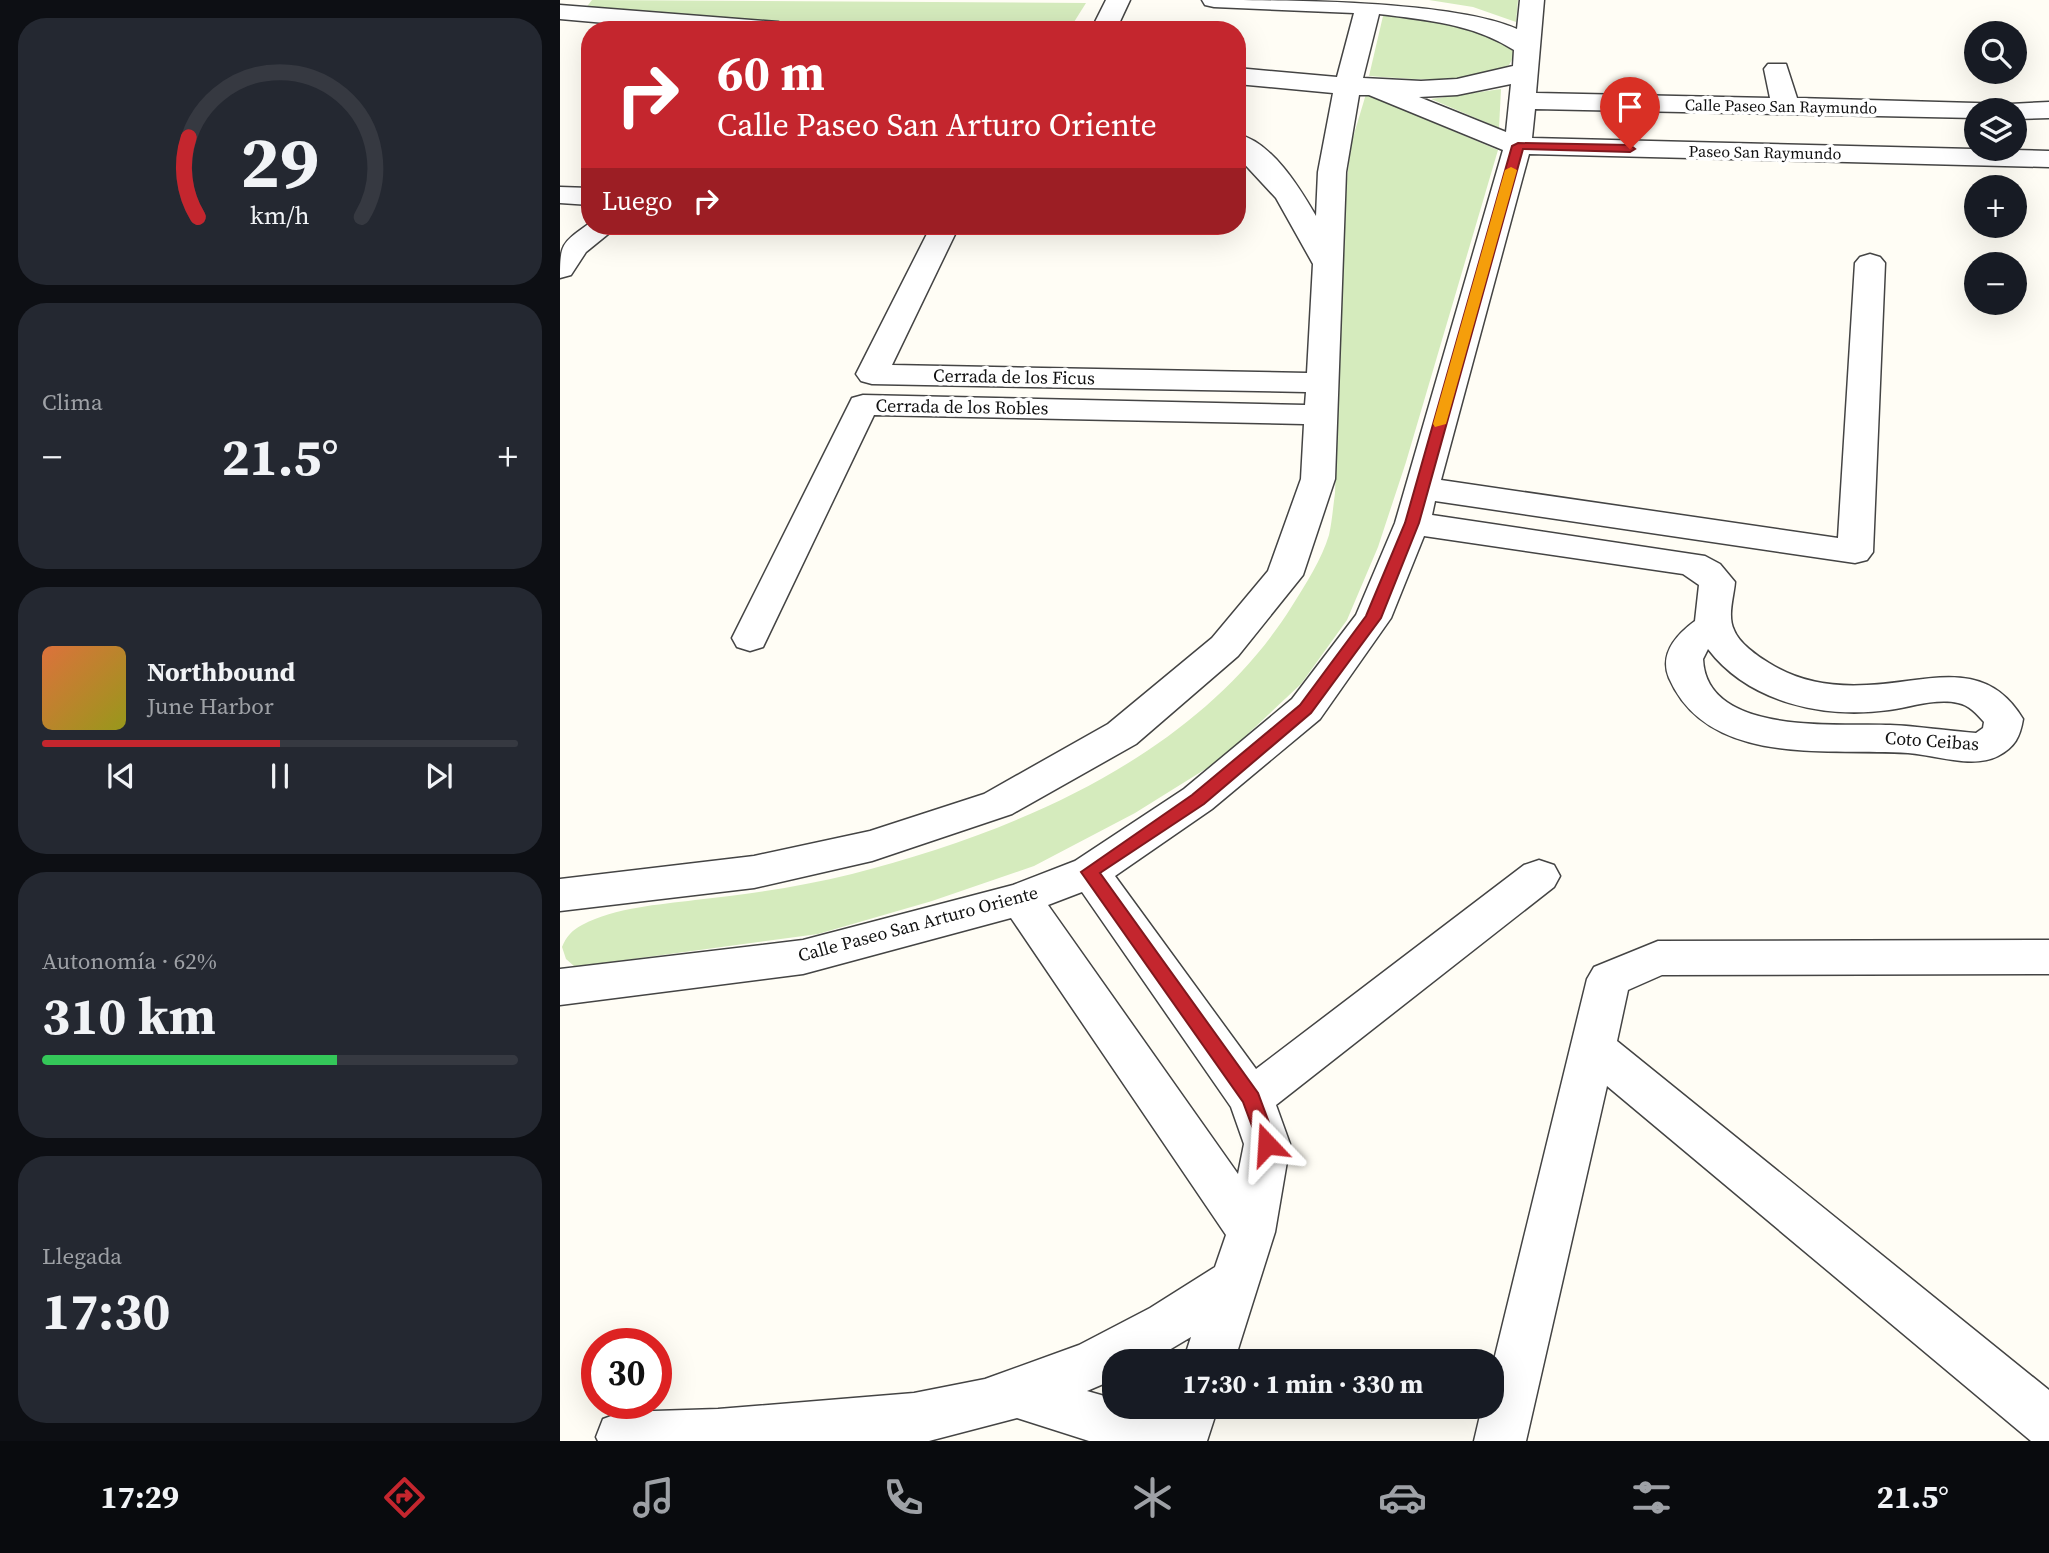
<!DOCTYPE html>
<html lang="es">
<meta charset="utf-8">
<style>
:root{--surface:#171b24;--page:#242831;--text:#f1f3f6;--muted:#9ea1a6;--line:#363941;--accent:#c4262e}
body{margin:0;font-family:"Source Serif 4",serif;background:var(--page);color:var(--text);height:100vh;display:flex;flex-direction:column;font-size:26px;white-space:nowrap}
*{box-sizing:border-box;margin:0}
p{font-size:23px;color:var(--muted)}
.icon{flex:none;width:38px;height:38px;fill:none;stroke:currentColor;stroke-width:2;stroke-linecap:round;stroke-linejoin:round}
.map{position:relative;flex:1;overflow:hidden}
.drawer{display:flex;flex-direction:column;gap:18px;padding:18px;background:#0d0f14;width:560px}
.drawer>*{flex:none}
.top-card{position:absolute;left:21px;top:21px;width:665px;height:214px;border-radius:28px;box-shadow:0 7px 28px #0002;background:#c4262e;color:#fff;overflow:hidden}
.fabs{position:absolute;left:1404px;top:21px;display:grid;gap:14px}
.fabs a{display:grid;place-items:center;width:63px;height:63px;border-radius:50%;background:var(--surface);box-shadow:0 7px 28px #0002;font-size:35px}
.speed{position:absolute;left:21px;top:1328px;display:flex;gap:14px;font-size:35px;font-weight:700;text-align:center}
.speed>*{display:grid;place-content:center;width:91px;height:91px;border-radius:50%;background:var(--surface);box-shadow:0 7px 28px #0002;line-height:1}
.speed .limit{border:10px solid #d22;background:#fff;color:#111}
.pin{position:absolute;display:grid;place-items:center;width:60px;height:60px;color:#fff;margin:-72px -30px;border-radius:50% 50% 50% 0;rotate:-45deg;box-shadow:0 0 7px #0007}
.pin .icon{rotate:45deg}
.me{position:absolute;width:77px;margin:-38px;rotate:340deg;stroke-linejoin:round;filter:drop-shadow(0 0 5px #0008)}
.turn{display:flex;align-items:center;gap:24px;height:147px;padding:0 21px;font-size:32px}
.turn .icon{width:91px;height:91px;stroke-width:2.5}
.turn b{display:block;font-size:49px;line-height:60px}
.then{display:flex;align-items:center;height:66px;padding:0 21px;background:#0003;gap:14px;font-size:26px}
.big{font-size:52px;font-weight:700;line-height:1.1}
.drawer .tile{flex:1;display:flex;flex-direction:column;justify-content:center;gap:10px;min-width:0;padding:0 24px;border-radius:28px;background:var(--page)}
.drawer .dial{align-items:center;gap:0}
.dial svg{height:182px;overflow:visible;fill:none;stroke:var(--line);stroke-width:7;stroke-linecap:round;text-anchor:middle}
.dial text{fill:var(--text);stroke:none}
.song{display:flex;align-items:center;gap:21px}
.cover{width:84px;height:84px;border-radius:10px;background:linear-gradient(135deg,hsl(20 70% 55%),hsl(60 70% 35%))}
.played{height:7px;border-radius:4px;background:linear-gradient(90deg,var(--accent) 50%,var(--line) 50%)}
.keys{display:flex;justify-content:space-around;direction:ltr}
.heat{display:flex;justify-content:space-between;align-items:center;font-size:38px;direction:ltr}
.charge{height:10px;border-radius:5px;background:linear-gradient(90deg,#34c759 62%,var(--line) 0)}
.trip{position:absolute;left:542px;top:1349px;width:402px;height:70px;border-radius:28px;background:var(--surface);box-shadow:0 7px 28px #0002;font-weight:700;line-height:70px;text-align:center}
.tabs{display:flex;height:112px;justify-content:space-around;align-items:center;background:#090b0e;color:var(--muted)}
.tabs .icon{width:49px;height:49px}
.tabs .selected{color:var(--accent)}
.tabs b{font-size:32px;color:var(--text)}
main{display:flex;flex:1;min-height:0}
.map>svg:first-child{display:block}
.green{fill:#d5ebbd}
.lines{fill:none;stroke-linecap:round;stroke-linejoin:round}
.minor-casing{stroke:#444;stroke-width:3}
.minor{fill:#fff;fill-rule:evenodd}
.route{fill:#c4262e;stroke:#7f191e;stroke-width:2}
.slow{fill:#f59e0b}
.labels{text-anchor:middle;stroke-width:7;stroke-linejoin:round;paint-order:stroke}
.far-street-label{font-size:16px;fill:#111;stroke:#fff}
.street-label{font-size:18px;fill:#111;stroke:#fff}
</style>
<main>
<section class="drawer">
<div class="tile dial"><svg viewBox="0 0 100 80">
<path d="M14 69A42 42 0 1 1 86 69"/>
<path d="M14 69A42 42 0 0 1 10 34" stroke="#c4262e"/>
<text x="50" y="56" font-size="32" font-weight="700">29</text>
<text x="50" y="72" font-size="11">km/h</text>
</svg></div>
<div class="tile"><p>Clima</p>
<div class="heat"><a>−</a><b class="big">21.5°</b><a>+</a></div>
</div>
<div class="tile">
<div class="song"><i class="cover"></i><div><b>Northbound</b><p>June Harbor</p></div></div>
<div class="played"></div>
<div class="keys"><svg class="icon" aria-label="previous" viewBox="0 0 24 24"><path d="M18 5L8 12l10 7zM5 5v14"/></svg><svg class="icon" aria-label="pause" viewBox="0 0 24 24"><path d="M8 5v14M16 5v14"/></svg><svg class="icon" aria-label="next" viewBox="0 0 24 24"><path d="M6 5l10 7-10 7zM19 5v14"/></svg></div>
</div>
<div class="tile"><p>Autonomía · 62%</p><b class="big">310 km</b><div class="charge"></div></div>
<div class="tile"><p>Llegada</p><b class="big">17:30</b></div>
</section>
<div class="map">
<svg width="1489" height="1441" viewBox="0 0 1489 1441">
<rect width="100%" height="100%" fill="#fffdf5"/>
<g class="green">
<path d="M32,0L526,3L509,30H241L25,9Z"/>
<path d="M869,0H958L956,22L913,7Z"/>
<path d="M823,16L877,19L945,41L955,54L949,65C905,86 856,79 809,76Z"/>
<path d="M941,89L939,128L871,99Z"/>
<path d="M806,94L938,150L846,462L818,547L787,620L741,684L660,760L575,813L474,866L372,901L258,934L36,964L14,966L6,959L2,947C6,937 12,930 22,925C56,907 98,905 135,900C188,894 240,887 292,874C457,832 639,755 732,606C745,585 762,559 769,535C772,522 773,507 775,493L786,188L791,144Z"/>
</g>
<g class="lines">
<defs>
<g id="minor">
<path d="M546,0H570L556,30H531Z"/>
<path d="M642,0C721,0 891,0 957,29L960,0H984L976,93L1210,98L1204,69L1208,64H1226L1237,98L1450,104L1489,102V118L1454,119V110H1416V118L975,109L972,138L1489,151V167L969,154L881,480L1278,538L1295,263L1300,257L1310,254L1320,257L1325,263L1313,552L1307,560L1295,563L875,501L872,515L1145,556L1160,564L1175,582C1174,596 1167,616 1174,630C1179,643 1197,656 1209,663C1239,682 1272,687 1307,685C1366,683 1425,655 1463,719C1460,737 1455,747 1438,756C1413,769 1375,755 1348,753C1269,748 1148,768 1109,678C1099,654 1116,635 1135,621L1139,585L1123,574L864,536L831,618L760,719L652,809L555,876L696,1069L964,865L979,860L994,865L1000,876L994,887L716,1105L730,1144L715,1232L674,1362H623L631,1337L589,1362H555V1379L527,1391L555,1399V1407H579L604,1415L606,1407H658L647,1441H529L457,1418L369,1441H38L36,1437L43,1419L62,1412L158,1409L354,1393L425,1379L519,1345L590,1308L655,1267L666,1235L451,918L243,974L0,1005V969L243,940L453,885L515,861L624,789L732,699L796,615L835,523L943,150L809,95H799L786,172L775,479L743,575L678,656L576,744L452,814L312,861L194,888L0,911V879L194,856L310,831L424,794L548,724L652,638L708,571L741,479L744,424L314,415L203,647L190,651L177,647L172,638L292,398L303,395L745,405L746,392L312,384L301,381L296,374L371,226H399L332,365L747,373L753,264L716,198L677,156V134C712,142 739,187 756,216L758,172L773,93L677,84V68L777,77L794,13L654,7L645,5ZM819,14C867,20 913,24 954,50L953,66L897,79L861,81L803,78ZM951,84L946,132L859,97L897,95ZM1148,649C1189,703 1265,719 1329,710C1351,707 1376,698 1398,703C1409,705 1417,714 1424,722L1423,728L1416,733C1387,731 1359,726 1330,725C1277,723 1146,736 1143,659ZM522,892L671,1107L684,1144L678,1174L488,905Z"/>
<path d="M0,5L218,22L227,25L230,30H124L0,19Z"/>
<path d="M0,187L30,188V205L0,203Z"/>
<path d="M30,223V226H58L26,252L11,275L0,278C0,243 2,243 30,223Z"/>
<path d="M1489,940V974L1102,975L1068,990L1057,1041L1489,1390V1441H1471L1047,1086L966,1441H914L922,1407H933V1364L1027,979L1034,967L1098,941Z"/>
</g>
</defs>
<use href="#minor" class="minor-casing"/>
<use href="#minor" class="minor"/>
</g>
<path class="route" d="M958,143L1070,145L1075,149L1070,152L963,149L859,523L821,618L751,713L644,804L540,873L698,1093L717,1144L714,1150H701L683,1102L521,872L632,795L740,705L806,616L845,523L952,146Z"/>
<path class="slow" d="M951,167L957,170L886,424L875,427L873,424L945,170Z"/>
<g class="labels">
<g class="far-street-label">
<text transform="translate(1221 106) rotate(1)" y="6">Calle Paseo San Raymundo</text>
<text transform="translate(1205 152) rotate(1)" y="6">Paseo San Raymundo</text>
</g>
<g class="street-label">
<text transform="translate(454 377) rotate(1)" y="6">Cerrada de los Ficus</text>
<text transform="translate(402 407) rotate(1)" y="6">Cerrada de los Robles</text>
<text transform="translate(1372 741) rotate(4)" y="6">Coto Ceibas</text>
<text transform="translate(358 924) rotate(-15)" y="6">Calle Paseo San Arturo Oriente</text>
</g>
</g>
</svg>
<div class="fabs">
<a><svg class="icon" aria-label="search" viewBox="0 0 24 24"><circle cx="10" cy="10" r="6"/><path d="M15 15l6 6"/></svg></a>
<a><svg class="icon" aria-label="layers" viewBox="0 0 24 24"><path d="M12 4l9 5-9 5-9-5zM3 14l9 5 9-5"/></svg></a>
<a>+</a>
<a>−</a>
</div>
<div class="speed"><div class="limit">30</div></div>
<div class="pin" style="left:1070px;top:149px;background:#d93025"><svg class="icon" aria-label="arrive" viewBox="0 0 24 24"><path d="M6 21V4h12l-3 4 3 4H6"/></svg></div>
<svg class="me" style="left:707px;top:1144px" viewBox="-20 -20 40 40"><path d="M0-17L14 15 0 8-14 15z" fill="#c4262e" stroke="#fff" stroke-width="4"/></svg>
<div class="trip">17:30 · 1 min · 330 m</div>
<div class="top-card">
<div class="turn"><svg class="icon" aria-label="right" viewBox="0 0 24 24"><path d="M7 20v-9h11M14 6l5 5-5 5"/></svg><div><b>60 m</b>Calle Paseo San Arturo Oriente</div></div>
<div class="then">Luego<svg class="icon" aria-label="right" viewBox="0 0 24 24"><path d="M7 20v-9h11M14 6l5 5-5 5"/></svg></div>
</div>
</div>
</main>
<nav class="tabs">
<b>17:29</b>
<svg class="icon selected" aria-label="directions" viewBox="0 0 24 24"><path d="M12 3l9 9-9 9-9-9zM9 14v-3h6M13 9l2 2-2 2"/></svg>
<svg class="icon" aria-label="music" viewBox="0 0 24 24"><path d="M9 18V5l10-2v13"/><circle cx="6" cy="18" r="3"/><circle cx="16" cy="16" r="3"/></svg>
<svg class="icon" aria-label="phone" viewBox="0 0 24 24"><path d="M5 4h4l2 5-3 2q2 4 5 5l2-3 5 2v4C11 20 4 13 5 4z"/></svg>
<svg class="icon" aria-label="climate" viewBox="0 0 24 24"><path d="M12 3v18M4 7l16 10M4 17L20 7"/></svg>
<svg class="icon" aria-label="car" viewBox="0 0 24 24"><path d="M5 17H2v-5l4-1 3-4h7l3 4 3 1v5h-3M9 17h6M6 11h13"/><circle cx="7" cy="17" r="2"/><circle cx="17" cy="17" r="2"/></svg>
<svg class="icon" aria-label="filters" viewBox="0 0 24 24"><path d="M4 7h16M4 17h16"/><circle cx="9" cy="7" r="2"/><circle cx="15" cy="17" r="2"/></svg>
<b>21.5°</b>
</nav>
